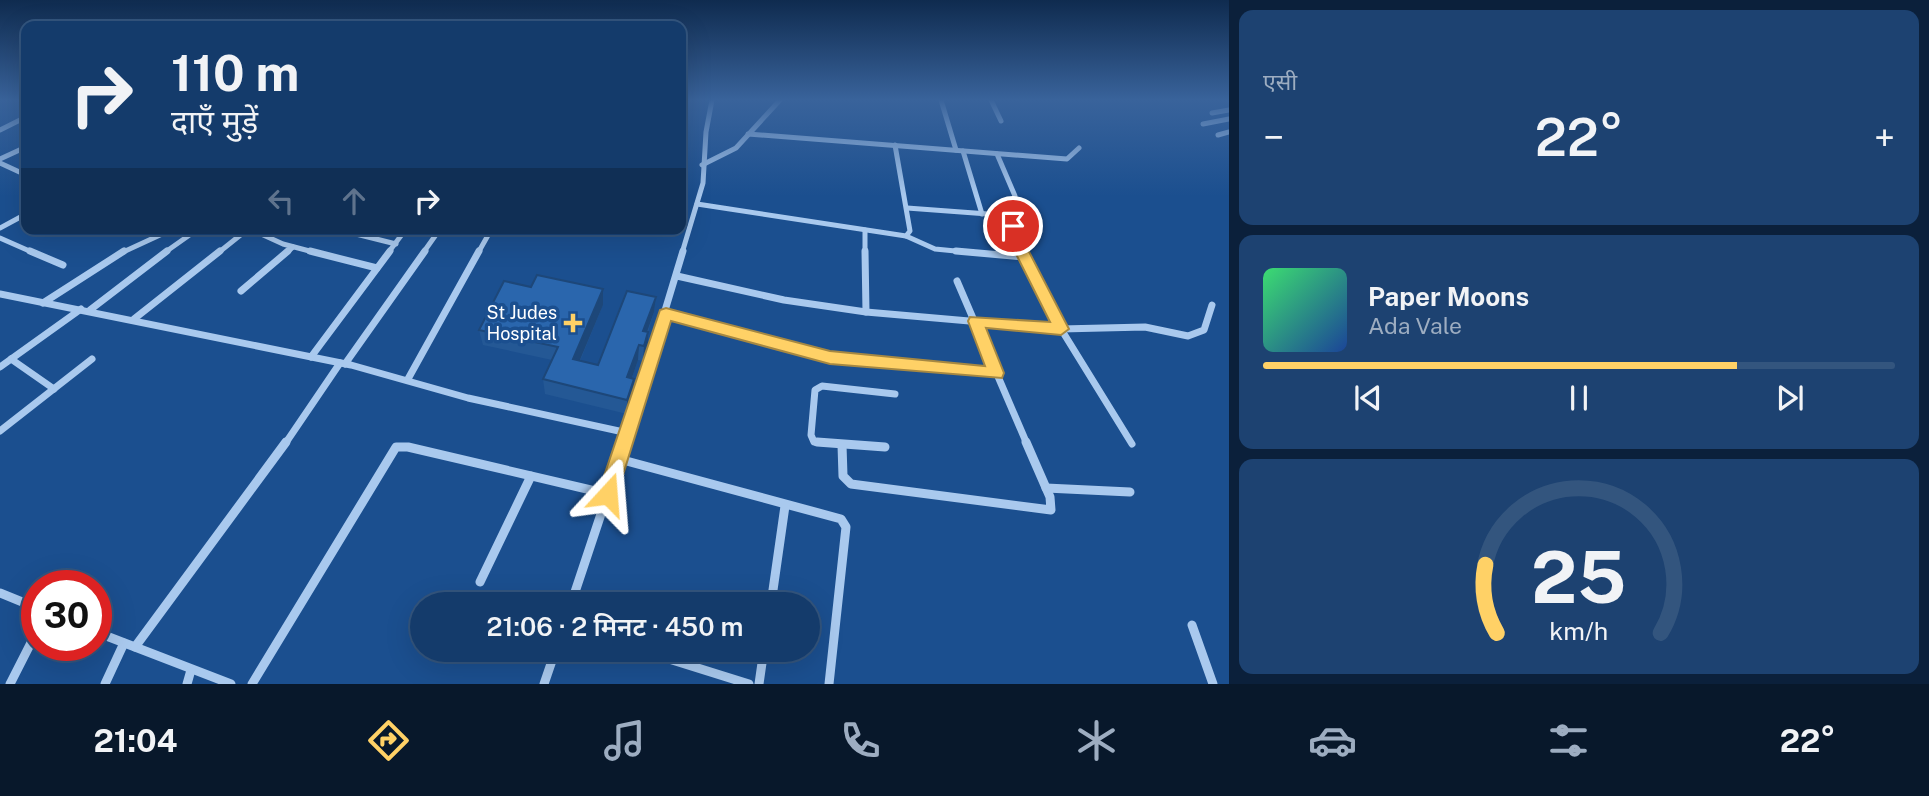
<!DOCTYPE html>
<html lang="hi">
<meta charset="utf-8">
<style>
:root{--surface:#143b6b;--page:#1d4271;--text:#f1f3f6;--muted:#9dadc1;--line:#33557e;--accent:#ffd166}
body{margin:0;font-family:"Public Sans","Noto Sans Devanagari",sans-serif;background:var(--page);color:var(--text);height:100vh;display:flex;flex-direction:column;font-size:26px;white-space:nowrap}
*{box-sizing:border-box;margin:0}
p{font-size:23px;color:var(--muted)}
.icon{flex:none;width:38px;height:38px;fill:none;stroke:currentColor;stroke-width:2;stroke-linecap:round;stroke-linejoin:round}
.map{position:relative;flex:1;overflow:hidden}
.side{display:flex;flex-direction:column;gap:10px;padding:10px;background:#0b203b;width:700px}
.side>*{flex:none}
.guide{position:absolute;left:21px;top:21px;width:665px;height:214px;border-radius:14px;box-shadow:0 7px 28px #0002,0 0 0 2px var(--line);background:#143b6b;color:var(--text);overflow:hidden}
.speed{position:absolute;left:21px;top:570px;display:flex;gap:14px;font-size:35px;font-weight:700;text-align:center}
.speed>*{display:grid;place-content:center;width:91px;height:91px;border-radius:50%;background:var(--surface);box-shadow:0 7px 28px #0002,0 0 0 2px var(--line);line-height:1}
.speed .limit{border:10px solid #d22;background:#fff;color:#111}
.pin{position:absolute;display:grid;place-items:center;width:60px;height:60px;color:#fff;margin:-30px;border:4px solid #fff;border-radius:50%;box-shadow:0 2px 7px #0007}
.me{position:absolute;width:77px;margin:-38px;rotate:19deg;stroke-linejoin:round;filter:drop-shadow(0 0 5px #0008)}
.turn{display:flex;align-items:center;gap:24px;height:147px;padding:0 35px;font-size:32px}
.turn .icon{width:91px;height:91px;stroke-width:2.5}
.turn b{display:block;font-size:49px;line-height:60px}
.lanes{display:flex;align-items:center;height:66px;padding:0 35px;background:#0003;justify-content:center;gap:35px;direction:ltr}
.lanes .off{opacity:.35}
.big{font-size:52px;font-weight:600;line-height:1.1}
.side .tile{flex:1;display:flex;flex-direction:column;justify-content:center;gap:10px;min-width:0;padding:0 24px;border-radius:14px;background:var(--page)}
.side .dial{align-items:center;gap:0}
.dial svg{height:182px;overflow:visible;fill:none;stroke:var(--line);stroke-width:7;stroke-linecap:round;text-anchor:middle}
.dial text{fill:var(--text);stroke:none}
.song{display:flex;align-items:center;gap:21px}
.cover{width:84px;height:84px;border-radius:10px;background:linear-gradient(135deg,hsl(140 70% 55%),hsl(220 70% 35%))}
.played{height:7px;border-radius:4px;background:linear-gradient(90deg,var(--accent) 75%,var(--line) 75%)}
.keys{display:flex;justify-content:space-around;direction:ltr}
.heat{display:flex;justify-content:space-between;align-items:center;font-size:38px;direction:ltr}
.trip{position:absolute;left:410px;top:592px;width:410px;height:70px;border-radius:35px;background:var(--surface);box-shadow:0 7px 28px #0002,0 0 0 2px var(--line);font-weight:600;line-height:70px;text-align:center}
.tabs{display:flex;height:112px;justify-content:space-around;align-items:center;background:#08182b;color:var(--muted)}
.tabs .icon{width:49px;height:49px}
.tabs .current{color:var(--accent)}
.tabs b{font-size:32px;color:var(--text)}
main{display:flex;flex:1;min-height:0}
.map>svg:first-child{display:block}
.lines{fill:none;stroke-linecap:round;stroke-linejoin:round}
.minor-far2{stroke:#a9c9ee;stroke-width:5}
.minor-far1{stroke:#a9c9ee;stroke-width:7}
.minor{stroke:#a9c9ee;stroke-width:9}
.wall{fill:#245895}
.shaded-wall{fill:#1d4779}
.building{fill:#2a66ad;stroke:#1d4779;stroke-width:2}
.route{fill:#ffd166;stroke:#a68842;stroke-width:2}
.poi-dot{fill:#ffd166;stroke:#1b4f8f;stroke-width:2.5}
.labels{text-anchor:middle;stroke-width:7;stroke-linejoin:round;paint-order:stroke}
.poi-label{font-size:18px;fill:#fff;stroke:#1b4f8f;text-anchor:end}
</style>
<main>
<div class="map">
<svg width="1229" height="684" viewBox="0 0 1229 684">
<rect width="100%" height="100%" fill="#1b4f8f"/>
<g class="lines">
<g class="minor-far2">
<path d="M941,100L956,150"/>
<path d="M991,100L1001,121"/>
<path d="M1212,113L1229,110"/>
<path d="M1203,124L1229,119"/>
<path d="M0,130L26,117"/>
<path d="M748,134L1067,159L1079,148"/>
<path d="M1218,135L1229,132"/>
<path d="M963,151L982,214"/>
<path d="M997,154L1015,196V232L1022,253"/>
<path d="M0,159L26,147"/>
<path d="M0,163L26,175"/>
<path d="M702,165L736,148L780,100"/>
<path d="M697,204L906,236L910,231L895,145"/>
<path d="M907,208L1015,216"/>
<path d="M0,228L26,214"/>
<path d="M250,229L283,244L317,253"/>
<path d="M336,229L396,244"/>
<path d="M865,230V253"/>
<path d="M906,236L935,249L976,253"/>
<path d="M0,238L34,253"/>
<path d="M121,253L173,229"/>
<path d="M164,253L198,229"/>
<path d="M218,253L248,229"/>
<path d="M286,253L293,247"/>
<path d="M388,253L406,229"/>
<path d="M423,253L440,229"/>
<path d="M478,253L491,230"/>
<path d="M682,253L703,183L706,132L712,100"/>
</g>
<g class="minor-far1">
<path d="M30,251L63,265"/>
<path d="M310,251L377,268"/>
<path d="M865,251L866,312"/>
<path d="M956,251L1025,257"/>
<path d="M1021,251L1061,329L1132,444"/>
<path d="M677,276L784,300L866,312L1061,329L1145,327L1188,336L1204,330L1212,305"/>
<path d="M957,281L1027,444"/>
<path d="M241,291L288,251"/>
<path d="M0,294L351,365L468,398L628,433L624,444"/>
<path d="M43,303L124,251"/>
<path d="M90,310L167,251"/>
<path d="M666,314L830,358L996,373"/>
<path d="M134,319L220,251"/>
<path d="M311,357L390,251"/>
<path d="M11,359L54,389"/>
<path d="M345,364L425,251"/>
<path d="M0,367L81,309"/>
<path d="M408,379L479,251"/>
<path d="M0,431L92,359"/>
<path d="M628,433L683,251"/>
<path d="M285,444L340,363"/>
<path d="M842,444L814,442L811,435L815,390L822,386L895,394"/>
</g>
<g class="minor">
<path d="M817,442L885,447"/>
<path d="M842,445L843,476L851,484L1051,510L1050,497L1026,442"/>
<path d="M619,459L841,519L846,527L829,684"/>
<path d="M1046,488L1130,492"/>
<path d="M480,582L531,476"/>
<path d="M0,593L37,608"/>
<path d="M571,604L625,442"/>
<path d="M771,604L785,506"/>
<path d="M1192,625L1213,684"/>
<path d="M96,632L231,684"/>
<path d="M135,647L286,442"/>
<path d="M637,649L749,684"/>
<path d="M10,684L37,631"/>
<path d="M105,684L124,643"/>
<path d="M187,684L191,670"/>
<path d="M252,684L396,447H408L608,494"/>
<path d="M544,684L556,649"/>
<path d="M759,684L764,649"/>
</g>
</g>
<path class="wall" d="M531,287L603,289V305L580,361L598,365L656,297L654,312L648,332V347L643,361L638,360L632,378L634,379V394L627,414L545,394L543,379L552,360L483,345L479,330Z"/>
<g class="shaded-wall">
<path d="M603,289V305L574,374L573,359Z"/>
<path d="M656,297L654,312L642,346L643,331Z"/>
<path d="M648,332V347L643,361L644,346Z"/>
<path d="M639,345L638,360L627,392V377Z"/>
<path d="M634,379V394L627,414V400Z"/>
</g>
<path class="building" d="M537,275L603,289L573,359L598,365L627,291L656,297L643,331L648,332L644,346L639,345L627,377L634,379L627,400L543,379L558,347L479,330L504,281L531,287Z"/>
<linearGradient id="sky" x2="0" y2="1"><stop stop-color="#0f2b4f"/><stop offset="0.51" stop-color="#39639b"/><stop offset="1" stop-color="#39639b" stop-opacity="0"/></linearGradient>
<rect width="1229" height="196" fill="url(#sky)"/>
<path class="route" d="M1013,222L1020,226L1024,242L1069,329L1061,335L986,328L1004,373L1002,378L830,364L671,321L617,494L614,500L608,503L601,500L598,494L660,310L666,308L830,351L985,366L968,321L970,317L1050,322L1010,242L1006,226Z"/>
<path class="poi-dot" d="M569.5 312.5h7v7h7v7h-7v7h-7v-7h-7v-7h7z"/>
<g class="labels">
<g class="poi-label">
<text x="557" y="319">St Judes<tspan x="557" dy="21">Hospital</tspan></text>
</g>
</g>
</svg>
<div class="speed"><div class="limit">30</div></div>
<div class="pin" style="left:1013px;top:226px;background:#d93025"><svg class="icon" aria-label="arrive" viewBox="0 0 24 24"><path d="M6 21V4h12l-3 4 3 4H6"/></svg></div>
<svg class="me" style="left:608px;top:494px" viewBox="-20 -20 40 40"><path d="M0-17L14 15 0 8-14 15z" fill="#ffd166" stroke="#fff" stroke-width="4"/></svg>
<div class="trip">21:06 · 2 मिनट · 450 m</div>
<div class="guide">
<div class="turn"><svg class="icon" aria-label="right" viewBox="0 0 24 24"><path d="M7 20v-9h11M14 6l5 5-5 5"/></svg><div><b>110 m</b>दाएँ मुड़ें</div></div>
<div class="lanes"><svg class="icon off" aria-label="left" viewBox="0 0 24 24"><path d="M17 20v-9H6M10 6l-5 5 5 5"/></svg><svg class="icon off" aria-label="ahead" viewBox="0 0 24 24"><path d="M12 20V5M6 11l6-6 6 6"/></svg><svg class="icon" aria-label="right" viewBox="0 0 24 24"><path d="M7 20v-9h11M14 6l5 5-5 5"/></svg></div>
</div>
</div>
<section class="side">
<div class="tile"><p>एसी</p>
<div class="heat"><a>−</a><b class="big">22°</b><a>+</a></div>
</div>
<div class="tile">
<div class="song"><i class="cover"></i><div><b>Paper Moons</b><p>Ada Vale</p></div></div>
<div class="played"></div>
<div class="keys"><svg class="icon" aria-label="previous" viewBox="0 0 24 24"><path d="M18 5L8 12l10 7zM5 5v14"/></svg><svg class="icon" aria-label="pause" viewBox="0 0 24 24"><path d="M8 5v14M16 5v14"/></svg><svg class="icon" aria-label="next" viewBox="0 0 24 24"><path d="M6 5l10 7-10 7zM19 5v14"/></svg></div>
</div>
<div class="tile dial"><svg viewBox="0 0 100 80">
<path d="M14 69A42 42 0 1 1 86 69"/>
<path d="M14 69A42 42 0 0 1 9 39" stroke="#ffd166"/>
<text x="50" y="56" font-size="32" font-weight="700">25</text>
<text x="50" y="72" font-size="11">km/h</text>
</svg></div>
</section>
</main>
<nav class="tabs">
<b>21:04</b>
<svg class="icon current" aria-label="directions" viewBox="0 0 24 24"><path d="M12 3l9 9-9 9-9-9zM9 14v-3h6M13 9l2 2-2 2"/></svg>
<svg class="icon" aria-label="music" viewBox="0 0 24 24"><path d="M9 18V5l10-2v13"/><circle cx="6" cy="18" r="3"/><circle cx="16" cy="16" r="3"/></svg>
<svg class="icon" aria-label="phone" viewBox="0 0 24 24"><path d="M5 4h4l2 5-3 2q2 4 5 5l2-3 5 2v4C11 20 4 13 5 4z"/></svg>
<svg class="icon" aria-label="climate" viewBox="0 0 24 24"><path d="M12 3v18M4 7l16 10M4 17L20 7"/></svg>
<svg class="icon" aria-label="car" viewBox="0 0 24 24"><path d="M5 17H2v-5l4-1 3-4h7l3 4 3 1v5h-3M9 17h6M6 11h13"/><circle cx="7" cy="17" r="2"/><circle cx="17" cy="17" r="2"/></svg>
<svg class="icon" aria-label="filters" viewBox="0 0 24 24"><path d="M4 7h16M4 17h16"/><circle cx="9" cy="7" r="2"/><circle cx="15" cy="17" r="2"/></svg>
<b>22°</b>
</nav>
